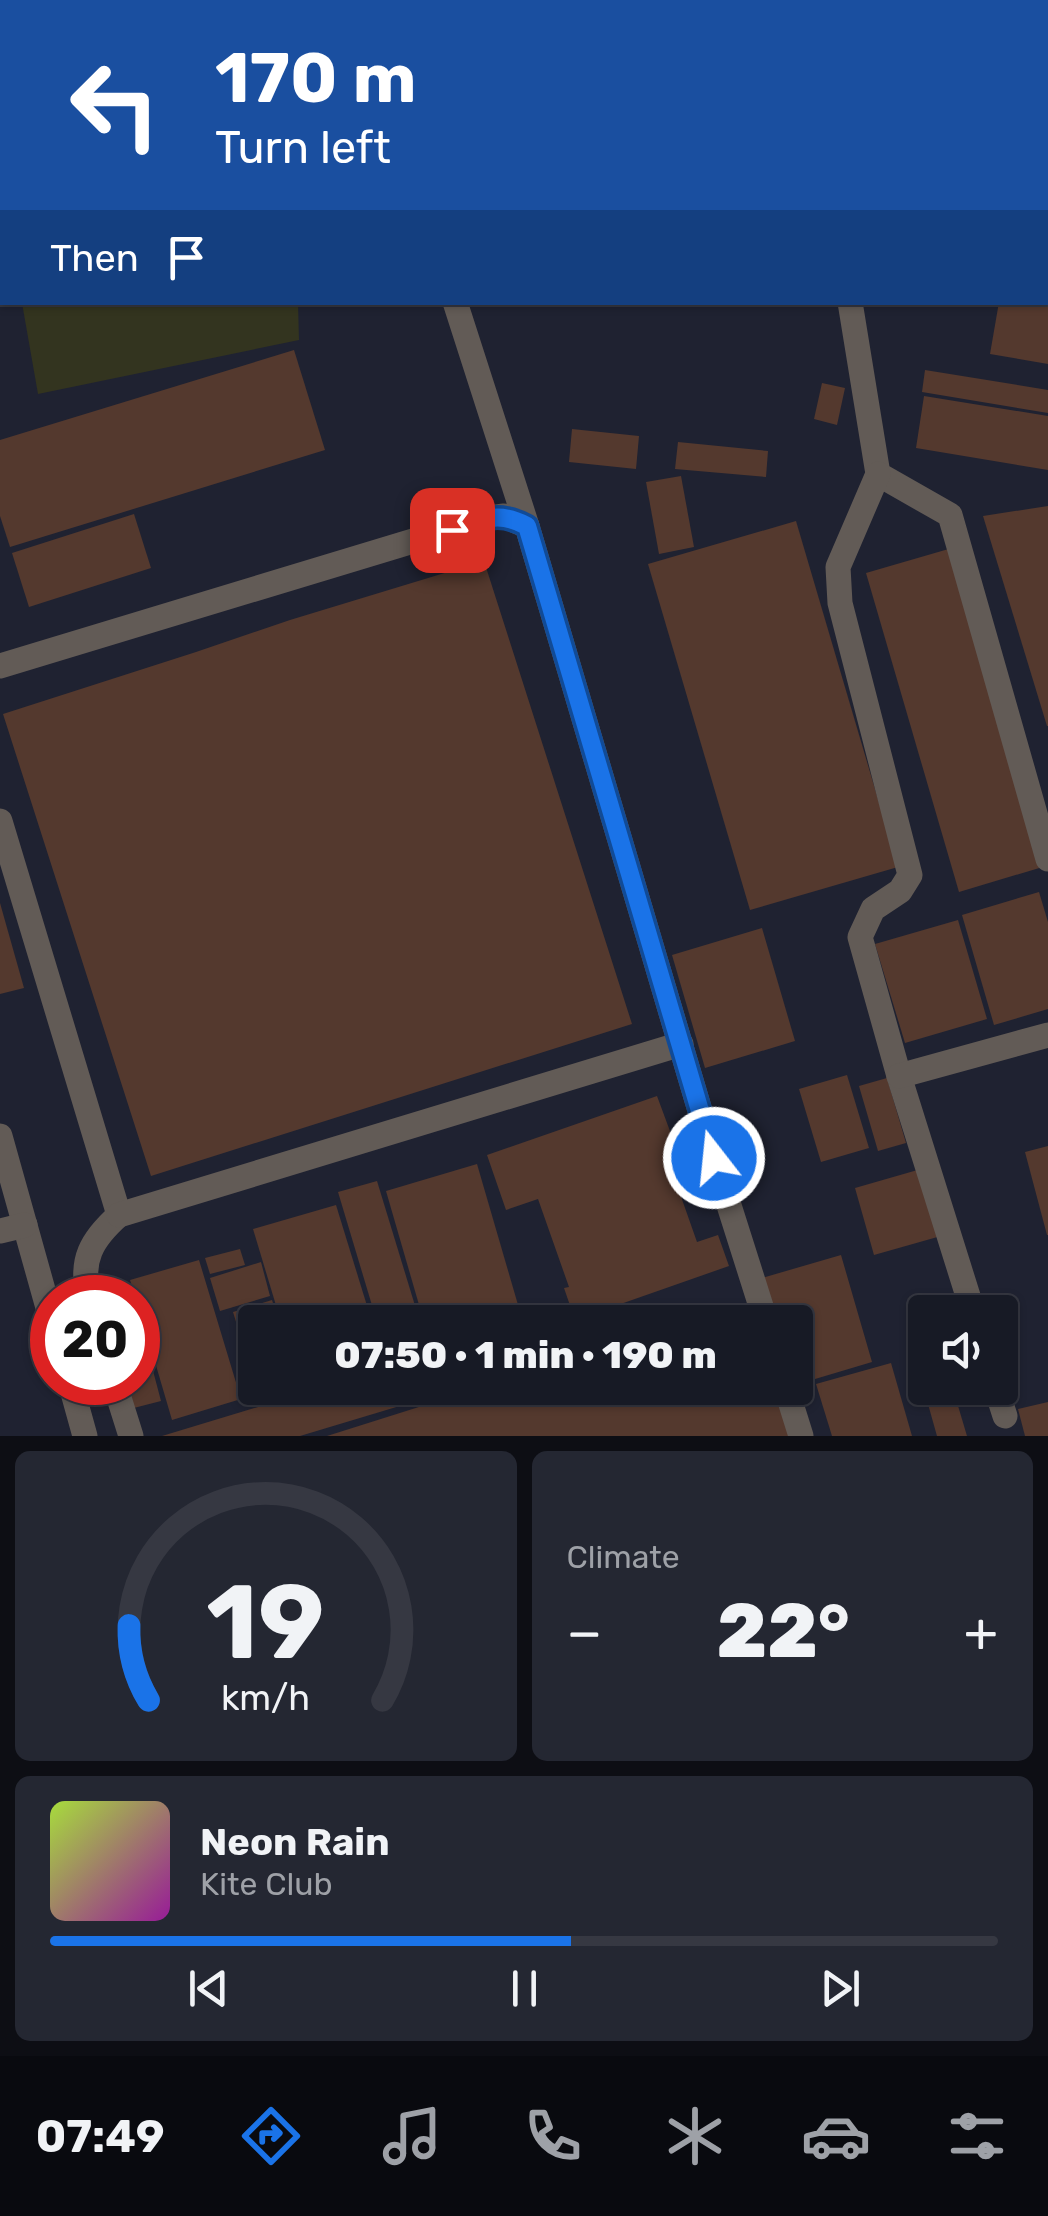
<!DOCTYPE html>
<meta charset="utf-8">
<style>
:root{--surface:#171a25;--page:#242732;--text:#f1f3f6;--muted:#9ea1a7;--line:#363842;--accent:#1a73e8}
body{margin:0;font-family:Rubik,sans-serif;background:var(--page);color:var(--text);height:100vh;display:flex;flex-direction:column;font-size:38px;white-space:nowrap}
*{box-sizing:border-box;margin:0}
p{font-size:32px;color:var(--muted)}
.icon{flex:none;width:55px;height:55px;fill:none;stroke:currentColor;stroke-width:2;stroke-linecap:round;stroke-linejoin:round}
.map{position:relative;height:1436px;overflow:hidden}
.panel{display:flex;flex-direction:column;gap:15px;padding:15px;background:#0d0e14;flex:1}
.panel>*{flex:none}
.banner{position:absolute;left:0px;top:0px;width:1050px;height:305px;box-shadow:0 2px 8px #0004,0 0 0 2px var(--line);background:#1a4fa0;color:#fff;overflow:hidden}
.controls{position:absolute;left:908px;top:1295px;display:grid;gap:20px}
.controls a{display:grid;place-items:center;width:110px;height:110px;border-radius:10px;background:var(--surface);box-shadow:0 2px 8px #0004,0 0 0 2px var(--line);font-size:50px}
.speed{position:absolute;left:30px;top:1275px;display:flex;gap:20px;font-size:50px;font-weight:700;text-align:center}
.speed>*{display:grid;place-content:center;width:130px;height:130px;border-radius:50%;background:var(--surface);box-shadow:0 2px 8px #0004,0 0 0 2px var(--line);line-height:1}
.speed .limit{border:15px solid #d22;background:#fff;color:#111}
.pin{position:absolute;display:grid;place-items:center;width:85px;height:85px;color:#fff;margin:-42px;border-radius:20px;box-shadow:0 5px 15px #0006}
.me{position:absolute;width:110px;margin:-55px;rotate:344deg;stroke-linejoin:round;filter:drop-shadow(0 0 8px #0008)}
.turn{display:flex;align-items:center;gap:35px;height:210px;padding:0 50px;font-size:45px}
.turn .icon{width:130px;height:130px;stroke-width:2.5}
.turn b{display:block;font-size:70px;line-height:85px}
.then{display:flex;align-items:center;height:95px;padding:0 50px;background:#0003;gap:20px;font-size:38px}
.big{font-size:75px;font-weight:800;line-height:1.1}
.panel .card{flex:1;display:flex;flex-direction:column;justify-content:center;gap:15px;min-width:0;padding:0 35px;border-radius:15px;background:var(--page)}
.panel .dial{align-items:center;gap:0}
.dial svg{height:260px;overflow:visible;fill:none;stroke:var(--line);stroke-width:7;stroke-linecap:round;text-anchor:middle}
.dial text{fill:var(--text);stroke:none}
.song{display:flex;align-items:center;gap:30px}
.cover{width:120px;height:120px;border-radius:15px;background:linear-gradient(135deg,hsl(80 70% 55%),hsl(300 70% 35%))}
.played{height:10px;border-radius:5px;background:linear-gradient(90deg,var(--accent) 55%,var(--line) 55%)}
.keys{display:flex;justify-content:space-around;direction:ltr}
.heat{display:flex;justify-content:space-between;align-items:center;font-size:55px;direction:ltr}
.panel .tiles{flex:1;display:grid;gap:15px;grid-template-columns:1fr 1fr}
.card:last-child{grid-column:span 2}
.trip{position:absolute;left:238px;top:1305px;width:575px;height:100px;border-radius:10px;background:var(--surface);box-shadow:0 2px 8px #0004,0 0 0 2px var(--line);font-weight:800;line-height:100px;text-align:center}
.tab-bar{display:flex;height:160px;justify-content:space-around;align-items:center;background:#090a0f;color:var(--muted)}
.tab-bar .icon{width:70px;height:70px}
.tab-bar .on{color:var(--accent)}
.tab-bar b{font-size:45px;color:var(--text)}
.map>svg:first-child{display:block}
.green{fill:#33341f}
.forest{fill:#4f5135}
.building{fill:#54392e}
.lines{fill:none;stroke-linecap:round;stroke-linejoin:round}
.minor{stroke:#625b56;stroke-width:25}
.route-casing{stroke:#114b97;stroke-width:25}
.route{stroke:#1a73e8;stroke-width:18}
</style>
<div class="map">
<svg width="1048" height="1436" viewBox="0 0 1048 1436">
<rect width="100%" height="100%" fill="#1f2231"/>
<g class="green">
<path d="M0,0H773V2H2V302L8,303L0,305Z"/>
<path d="M22,303H298L299,340L38,394Z"/>
</g>
<path class="forest" d="M773,0H1048V298V2H773Z"/>
<g class="building">
<path d="M999,302L1048,304V364L990,354Z"/>
<path d="M294,350L325,450L10,547L0,516V440Z"/>
<path d="M925,370L1048,390V413L922,392Z"/>
<path d="M822,383L845,388L837,425L814,419Z"/>
<path d="M924,396L1048,416V470L916,448Z"/>
<path d="M572,429L639,436L636,469L569,462Z"/>
<path d="M678,442L768,451L766,477L675,469Z"/>
<path d="M681,476L694,547L659,554L646,482Z"/>
<path d="M1048,506V726H1047L983,516Z"/>
<path d="M134,514L151,568L29,607L12,553Z"/>
<path d="M796,521L898,867L750,910L648,564Z"/>
<path d="M952,548L1046,866L959,892L866,573Z"/>
<path d="M484,561L632,1024L151,1176L3,714L196,652L290,620Z"/>
<path d="M1039,892L1048,922V1009L994,1025L962,915Z"/>
<path d="M0,903L24,988L0,994Z"/>
<path d="M958,920L987,1019L905,1043L875,944Z"/>
<path d="M762,928L795,1041L705,1068L672,955Z"/>
<path d="M847,1075L869,1148L821,1162L799,1089Z"/>
<path d="M887,1078L906,1143L878,1151L859,1086Z"/>
<path d="M657,1096L677,1150L666,1154L697,1242L718,1235L729,1266L575,1320L564,1288L569,1287L538,1199L506,1210L487,1155Z"/>
<path d="M1048,1146V1235H1047L1025,1152Z"/>
<path d="M477,1164L523,1322H424L386,1191Z"/>
<path d="M921,1169L941,1236L874,1255L855,1188Z"/>
<path d="M377,1181L420,1322H377L338,1192Z"/>
<path d="M336,1205L372,1322H281L253,1229Z"/>
<path d="M240,1249L245,1265L210,1274L205,1258Z"/>
<path d="M841,1255L872,1362L795,1385V1322H776L762,1278Z"/>
<path d="M199,1260L241,1399L172,1420L138,1304V1298H136L130,1280Z"/>
<path d="M261,1262L270,1296L220,1311L210,1278Z"/>
<path d="M272,1300L279,1322H255L254,1381L233,1312Z"/>
<path d="M753,1302L759,1322H689Z"/>
<path d="M142,1329L161,1401L126,1410L119,1382H138V1330Z"/>
<path d="M891,1363L912,1436H832L816,1384Z"/>
<path d="M321,1388H398L403,1405L300,1436H162Z"/>
<path d="M479,1388H780L795,1436H327Z"/>
<path d="M953,1389L967,1436H937L926,1397Z"/>
<path d="M1048,1402V1436H1025L1018,1409Z"/>
</g>
<g class="lines">
<g class="minor">
<path d="M786,0L788,2"/>
<path d="M455,302L527,526"/>
<path d="M850,302L878,474L950,515L1048,859"/>
<path d="M878,474L838,567L840,603L910,875L900,891L873,909L860,937L899,1076L973,1312"/>
<path d="M0,666L489,518L504,516L527,526L714,1158L766,1322"/>
<path d="M0,821L119,1215C92,1239 79,1260 89,1298"/>
<path d="M899,1076L1048,1035"/>
<path d="M0,1136L52,1322"/>
<path d="M119,1215L681,1044"/>
<path d="M0,1231L25,1225"/>
<path d="M70,1382L85,1436"/>
<path d="M114,1382L131,1436"/>
<path d="M786,1388L801,1436"/>
<path d="M996,1388L1005,1416"/>
</g>
</g>
<g class="lines">
<defs>
<path id="route" d="M452,530C482,520 497,510 527,526L714,1158"/>
</defs>
<use href="#route" class="route-casing"/>
<use href="#route" class="route"/>
</g>
</svg>
<div class="controls">
<a><svg class="icon" aria-label="sound" viewBox="0 0 24 24"><path d="M4 9h4l5-4v14l-5-4H4zM17 9q2 3 0 6"/></svg></a>
</div>
<div class="speed"><div class="limit">20</div></div>
<div class="pin" style="left:452px;top:530px;background:#d93025"><svg class="icon" aria-label="arrive" viewBox="0 0 24 24"><path d="M6 21V4h12l-3 4 3 4H6"/></svg></div>
<svg class="me" style="left:714px;top:1158px" viewBox="-20 -20 40 40"><circle r="17" fill="#1a73e8" stroke="#fff" stroke-width="3"/><path d="M0-11L8 9 0 5-8 9z" fill="#fff"/></svg>
<div class="trip">07:50 · 1 min · 190 m</div>
<div class="banner">
<div class="turn"><svg class="icon" aria-label="left" viewBox="0 0 24 24"><path d="M17 20v-9H6M10 6l-5 5 5 5"/></svg><div><b>170 m</b>Turn left</div></div>
<div class="then">Then<svg class="icon" aria-label="arrive" viewBox="0 0 24 24"><path d="M6 21V4h12l-3 4 3 4H6"/></svg></div>
</div>
</div>
<section class="panel">
<div class="tiles">
<div class="card dial"><svg viewBox="0 0 100 80">
<path d="M14 69A42 42 0 1 1 86 69"/>
<path d="M14 69A42 42 0 0 1 8 46" stroke="#1a73e8"/>
<text x="50" y="56" font-size="32" font-weight="700">19</text>
<text x="50" y="72" font-size="11">km/h</text>
</svg></div>
<div class="card"><p>Climate</p>
<div class="heat"><a>−</a><b class="big">22°</b><a>+</a></div>
</div>
<div class="card">
<div class="song"><i class="cover"></i><div><b>Neon Rain</b><p>Kite Club</p></div></div>
<div class="played"></div>
<div class="keys"><svg class="icon" aria-label="previous" viewBox="0 0 24 24"><path d="M18 5L8 12l10 7zM5 5v14"/></svg><svg class="icon" aria-label="pause" viewBox="0 0 24 24"><path d="M8 5v14M16 5v14"/></svg><svg class="icon" aria-label="next" viewBox="0 0 24 24"><path d="M6 5l10 7-10 7zM19 5v14"/></svg></div>
</div>
</div>
</section>
<nav class="tab-bar">
<b>07:49</b>
<svg class="icon on" aria-label="directions" viewBox="0 0 24 24"><path d="M12 3l9 9-9 9-9-9zM9 14v-3h6M13 9l2 2-2 2"/></svg>
<svg class="icon" aria-label="music" viewBox="0 0 24 24"><path d="M9 18V5l10-2v13"/><circle cx="6" cy="18" r="3"/><circle cx="16" cy="16" r="3"/></svg>
<svg class="icon" aria-label="phone" viewBox="0 0 24 24"><path d="M5 4h4l2 5-3 2q2 4 5 5l2-3 5 2v4C11 20 4 13 5 4z"/></svg>
<svg class="icon" aria-label="climate" viewBox="0 0 24 24"><path d="M12 3v18M4 7l16 10M4 17L20 7"/></svg>
<svg class="icon" aria-label="car" viewBox="0 0 24 24"><path d="M5 17H2v-5l4-1 3-4h7l3 4 3 1v5h-3M9 17h6M6 11h13"/><circle cx="7" cy="17" r="2"/><circle cx="17" cy="17" r="2"/></svg>
<svg class="icon" aria-label="filters" viewBox="0 0 24 24"><path d="M4 7h16M4 17h16"/><circle cx="9" cy="7" r="2"/><circle cx="15" cy="17" r="2"/></svg>
</nav>
